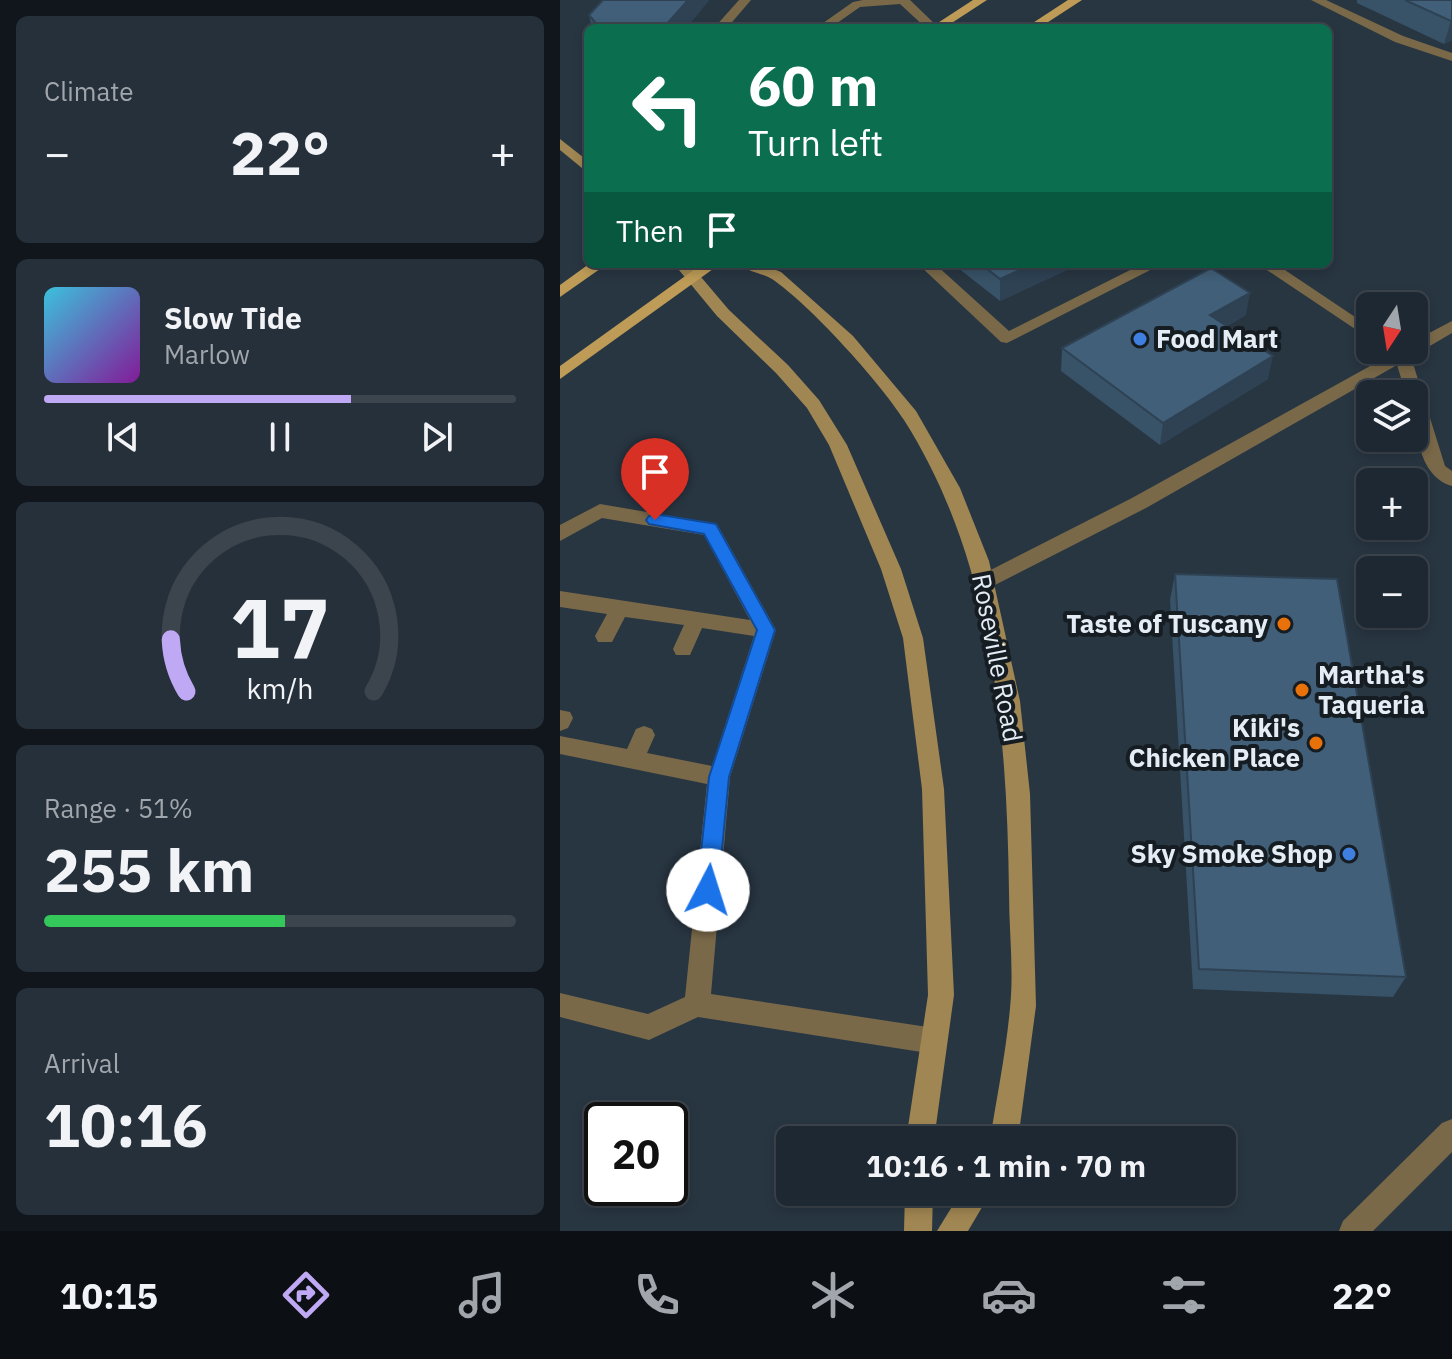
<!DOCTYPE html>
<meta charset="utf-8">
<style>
:root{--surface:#1e2832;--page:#26303a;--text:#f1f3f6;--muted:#a1a6ac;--line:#3c444d;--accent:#bfa8f4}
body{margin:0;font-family:"IBM Plex Sans",sans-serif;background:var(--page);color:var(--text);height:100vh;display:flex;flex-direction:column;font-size:30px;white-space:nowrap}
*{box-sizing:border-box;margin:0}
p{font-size:26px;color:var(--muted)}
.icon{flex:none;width:44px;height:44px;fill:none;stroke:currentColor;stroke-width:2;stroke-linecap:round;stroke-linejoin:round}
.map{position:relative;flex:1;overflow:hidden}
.sheet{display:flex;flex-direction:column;gap:16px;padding:16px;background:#10161c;width:560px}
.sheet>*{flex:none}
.top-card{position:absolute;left:24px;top:24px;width:748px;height:244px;border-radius:12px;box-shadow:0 4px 12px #0003,0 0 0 2px var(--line);background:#0b6e4f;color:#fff;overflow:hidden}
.needle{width:52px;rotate:192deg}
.tools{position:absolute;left:796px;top:292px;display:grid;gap:16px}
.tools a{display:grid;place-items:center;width:72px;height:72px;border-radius:12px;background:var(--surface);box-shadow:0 4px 12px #0003,0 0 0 2px var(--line);font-size:40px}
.speed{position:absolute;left:24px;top:1102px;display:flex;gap:16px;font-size:40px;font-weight:700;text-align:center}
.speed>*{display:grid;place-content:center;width:104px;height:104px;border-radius:50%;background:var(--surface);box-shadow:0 4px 12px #0003,0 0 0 2px var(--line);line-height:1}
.speed .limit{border:4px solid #111;border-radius:12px;background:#fff;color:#111}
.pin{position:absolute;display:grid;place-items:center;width:68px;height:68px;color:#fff;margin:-82px -34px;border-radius:50% 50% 50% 0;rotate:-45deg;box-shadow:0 0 8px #0007}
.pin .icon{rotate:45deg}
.me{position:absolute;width:88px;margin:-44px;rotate:5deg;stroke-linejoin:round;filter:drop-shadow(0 0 6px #0008)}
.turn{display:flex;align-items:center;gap:28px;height:168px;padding:0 32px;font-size:36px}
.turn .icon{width:104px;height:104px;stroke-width:2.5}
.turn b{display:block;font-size:56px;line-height:68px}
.then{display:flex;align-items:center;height:76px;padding:0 32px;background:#0003;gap:16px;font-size:30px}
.big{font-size:60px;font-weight:800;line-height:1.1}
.sheet .card{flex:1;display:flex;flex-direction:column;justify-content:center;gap:12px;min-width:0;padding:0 28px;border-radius:12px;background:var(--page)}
.sheet .dial{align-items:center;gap:0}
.dial svg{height:208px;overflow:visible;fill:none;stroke:var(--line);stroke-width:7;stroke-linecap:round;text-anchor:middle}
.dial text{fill:var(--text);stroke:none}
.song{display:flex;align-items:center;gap:24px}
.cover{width:96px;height:96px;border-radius:12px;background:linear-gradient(135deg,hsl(190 70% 55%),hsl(290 70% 35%))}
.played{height:8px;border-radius:4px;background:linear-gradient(90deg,var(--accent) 65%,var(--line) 65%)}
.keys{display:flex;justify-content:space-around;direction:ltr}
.heat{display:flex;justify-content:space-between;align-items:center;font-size:44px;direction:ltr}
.charge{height:12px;border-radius:6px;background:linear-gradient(90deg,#34c759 51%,var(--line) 0)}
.trip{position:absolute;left:216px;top:1126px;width:460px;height:80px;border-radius:12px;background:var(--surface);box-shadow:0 4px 12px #0003,0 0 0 2px var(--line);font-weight:800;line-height:80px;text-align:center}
.menu{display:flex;height:128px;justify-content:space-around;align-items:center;background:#0c1014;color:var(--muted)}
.menu .icon{width:56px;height:56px}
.menu .selected{color:var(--accent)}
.menu b{font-size:36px;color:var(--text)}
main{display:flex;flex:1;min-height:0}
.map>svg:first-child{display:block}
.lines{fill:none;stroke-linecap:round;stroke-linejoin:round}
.lane{fill:#7a6949;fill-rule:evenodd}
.secondary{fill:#a08652;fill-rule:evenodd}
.primary{fill:#be9c57;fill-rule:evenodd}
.wall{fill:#385267}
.shaded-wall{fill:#2e4254}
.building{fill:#415f78;stroke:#2e4254;stroke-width:2}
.route{fill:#1a73e8;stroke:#114b97;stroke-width:2}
.shop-dot{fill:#3f7fe0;stroke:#161d22;stroke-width:3}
.food-dot{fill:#e8710a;stroke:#161d22;stroke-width:3}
.labels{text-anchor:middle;stroke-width:8;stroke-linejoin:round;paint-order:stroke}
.poi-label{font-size:26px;font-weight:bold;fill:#e4edf5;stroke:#161d22;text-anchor:end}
.street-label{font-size:26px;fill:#e4edf5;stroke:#161d22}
</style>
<main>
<section class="sheet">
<div class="card"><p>Climate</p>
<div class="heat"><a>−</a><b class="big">22°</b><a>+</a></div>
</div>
<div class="card">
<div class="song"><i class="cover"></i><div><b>Slow Tide</b><p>Marlow</p></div></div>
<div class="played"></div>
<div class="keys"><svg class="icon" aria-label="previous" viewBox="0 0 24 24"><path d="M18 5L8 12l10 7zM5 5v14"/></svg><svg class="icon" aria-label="pause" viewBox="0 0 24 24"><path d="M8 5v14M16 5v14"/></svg><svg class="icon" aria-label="next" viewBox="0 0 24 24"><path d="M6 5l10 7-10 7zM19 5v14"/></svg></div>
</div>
<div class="card dial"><svg viewBox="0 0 100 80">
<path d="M14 69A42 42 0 1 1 86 69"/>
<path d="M14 69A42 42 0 0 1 8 49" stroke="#bfa8f4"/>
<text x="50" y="56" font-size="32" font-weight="700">17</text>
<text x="50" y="72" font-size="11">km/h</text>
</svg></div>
<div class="card"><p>Range · 51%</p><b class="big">255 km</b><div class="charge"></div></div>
<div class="card"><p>Arrival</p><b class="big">10:16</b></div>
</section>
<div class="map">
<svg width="892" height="1231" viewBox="0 0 892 1231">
<rect width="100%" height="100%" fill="#283642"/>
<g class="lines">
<g class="lane">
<path d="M179,0H191L167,28H154Z"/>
<path d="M303,0H350L379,28H366L340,4L300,7L270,28H256L293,2Z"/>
<path d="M751,0H766L843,36L892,53V61L835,42Z"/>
<path d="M358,264H375L449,331L582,264H602L447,343L441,342Z"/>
<path d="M698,264H716L810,327V339Z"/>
<path d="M892,321V333L851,357L885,466L892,471V486C857,476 854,425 854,394H846L837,365L586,508L431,587H417L414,582L417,577L572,498L830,355L826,350H854V341Z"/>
<path d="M40,504L157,524L216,630L170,777L151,994L374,1028L383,1032L387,1041L383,1050L374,1054L138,1017L89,1040L0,1017V993L88,1014L125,997L147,784L0,754V736L67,749L76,729L84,726L92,729L95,735L87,753L152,766L194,636L142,628L130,655H116L113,649L124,625L65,617L52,642H38L35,636L47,614L0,607V591L190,620L144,535L42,518L0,541V525Z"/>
<path d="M0,710L10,712L13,718L8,728L0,731Z"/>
<path d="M892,1119V1152L813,1231H779L783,1221L882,1123Z"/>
</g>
<g class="secondary">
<path d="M0,139L28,161V173L0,150Z"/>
<path d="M114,264H130L169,310L228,365L259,400L287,445L341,569L363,638L384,789L394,995L374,1140H346L368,995L362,789L343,638L321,569L269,445L247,408L216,373L157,316Z"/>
<path d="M179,264H201L221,272L293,336L356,411L400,488L429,561L460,701L470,794L476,1006L458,1140H430C437,1096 446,1052 450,1008C454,971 449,931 449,893C447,731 433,560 344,420C319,381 250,305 212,279C202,273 188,272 179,264Z"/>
<path d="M345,1192H373L372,1231H344Z"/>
<path d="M401,1192H431L408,1231H377Z"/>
</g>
<g class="primary">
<path d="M413,0H427L384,28H370Z"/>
<path d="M508,0H522L479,28H465Z"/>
<path d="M29,264H47L0,297V285Z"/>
<path d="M142,264H160L0,379V366Z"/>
</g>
</g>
<g class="wall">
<path d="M149,0L126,28H32L29,15Z"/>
<path d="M797,0H892V40L884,44L797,3Z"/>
<path d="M393,264H520L440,301Z"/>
<path d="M686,315L667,326L708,379L600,445L501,371L502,348Z"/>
<path d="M615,574L846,977L833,997L633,989L610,600Z"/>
</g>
<g class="shaded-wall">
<path d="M128,0H149L126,28H106L105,26Z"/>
<path d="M892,20V40L884,44L891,21Z"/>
<path d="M473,264H520L440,301V279Z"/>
<path d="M690,293L686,315L647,337L650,315Z"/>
<path d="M713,356L708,379L600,445L603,423Z"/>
</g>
<g class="building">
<path d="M43,0H128L105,26L108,28H40L29,15Z"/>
<path d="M845,0H892V20L891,21Z"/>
<path d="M421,264H473L440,279Z"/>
<path d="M651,268L690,293L650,315L713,356L603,423L502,348Z"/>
<path d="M615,574L777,579L846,977L639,969Z"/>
</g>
<path class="route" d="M95,514L156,524L215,630L169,777L158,890L155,897L148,900L140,897L137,890L149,777L197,630L144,534L89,524L86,520L89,516Z"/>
<g class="shop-dot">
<circle cx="580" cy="339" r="8"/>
<circle cx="789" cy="854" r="8"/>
</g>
<g class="food-dot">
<circle cx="724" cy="624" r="8"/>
<circle cx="742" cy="690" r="8"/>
<circle cx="756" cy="743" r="8"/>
</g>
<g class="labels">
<g class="poi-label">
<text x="596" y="348" text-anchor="start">Food Mart</text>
<text x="708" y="633">Taste of Tuscany</text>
<text x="758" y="684" text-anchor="start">Martha's<tspan x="758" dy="30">Taqueria</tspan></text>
<text x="740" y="737">Kiki's<tspan x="740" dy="30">Chicken Place</tspan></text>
<text x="773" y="863">Sky Smoke Shop</text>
</g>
<g class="street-label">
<text transform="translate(437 658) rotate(79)" y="9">Roseville Road</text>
</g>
</g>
</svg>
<div class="tools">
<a><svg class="needle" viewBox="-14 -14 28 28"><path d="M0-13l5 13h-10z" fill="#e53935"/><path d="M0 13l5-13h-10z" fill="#a1a6ac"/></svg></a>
<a><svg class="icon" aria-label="layers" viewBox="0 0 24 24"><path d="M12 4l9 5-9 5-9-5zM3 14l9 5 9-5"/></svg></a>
<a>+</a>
<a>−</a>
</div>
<div class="speed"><div class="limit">20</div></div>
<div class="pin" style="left:95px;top:520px;background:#d93025"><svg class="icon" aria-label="arrive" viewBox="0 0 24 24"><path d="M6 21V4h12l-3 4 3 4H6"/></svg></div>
<svg class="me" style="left:148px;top:890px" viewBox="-20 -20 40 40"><circle r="19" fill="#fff"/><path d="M0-13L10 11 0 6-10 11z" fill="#1a73e8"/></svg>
<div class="trip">10:16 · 1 min · 70 m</div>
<div class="top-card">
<div class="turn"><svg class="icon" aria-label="left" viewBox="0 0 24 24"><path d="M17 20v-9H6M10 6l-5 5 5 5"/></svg><div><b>60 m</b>Turn left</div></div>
<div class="then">Then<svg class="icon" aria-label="arrive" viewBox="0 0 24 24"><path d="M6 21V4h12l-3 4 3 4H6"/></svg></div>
</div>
</div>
</main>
<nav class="menu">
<b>10:15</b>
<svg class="icon selected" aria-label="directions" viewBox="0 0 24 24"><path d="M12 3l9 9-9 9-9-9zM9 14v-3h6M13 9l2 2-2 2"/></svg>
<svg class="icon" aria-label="music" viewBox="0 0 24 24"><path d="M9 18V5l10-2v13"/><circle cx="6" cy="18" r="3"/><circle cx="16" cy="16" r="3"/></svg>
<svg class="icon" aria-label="phone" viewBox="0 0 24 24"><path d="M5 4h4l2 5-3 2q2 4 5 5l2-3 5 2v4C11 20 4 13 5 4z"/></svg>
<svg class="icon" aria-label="climate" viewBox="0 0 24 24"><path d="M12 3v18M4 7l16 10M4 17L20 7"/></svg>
<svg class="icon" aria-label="car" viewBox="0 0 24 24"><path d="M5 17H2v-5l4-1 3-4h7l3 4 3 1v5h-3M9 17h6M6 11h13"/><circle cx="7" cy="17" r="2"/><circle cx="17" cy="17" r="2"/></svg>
<svg class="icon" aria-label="filters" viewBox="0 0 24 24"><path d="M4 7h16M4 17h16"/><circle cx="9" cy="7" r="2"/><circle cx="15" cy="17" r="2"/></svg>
<b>22°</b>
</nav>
